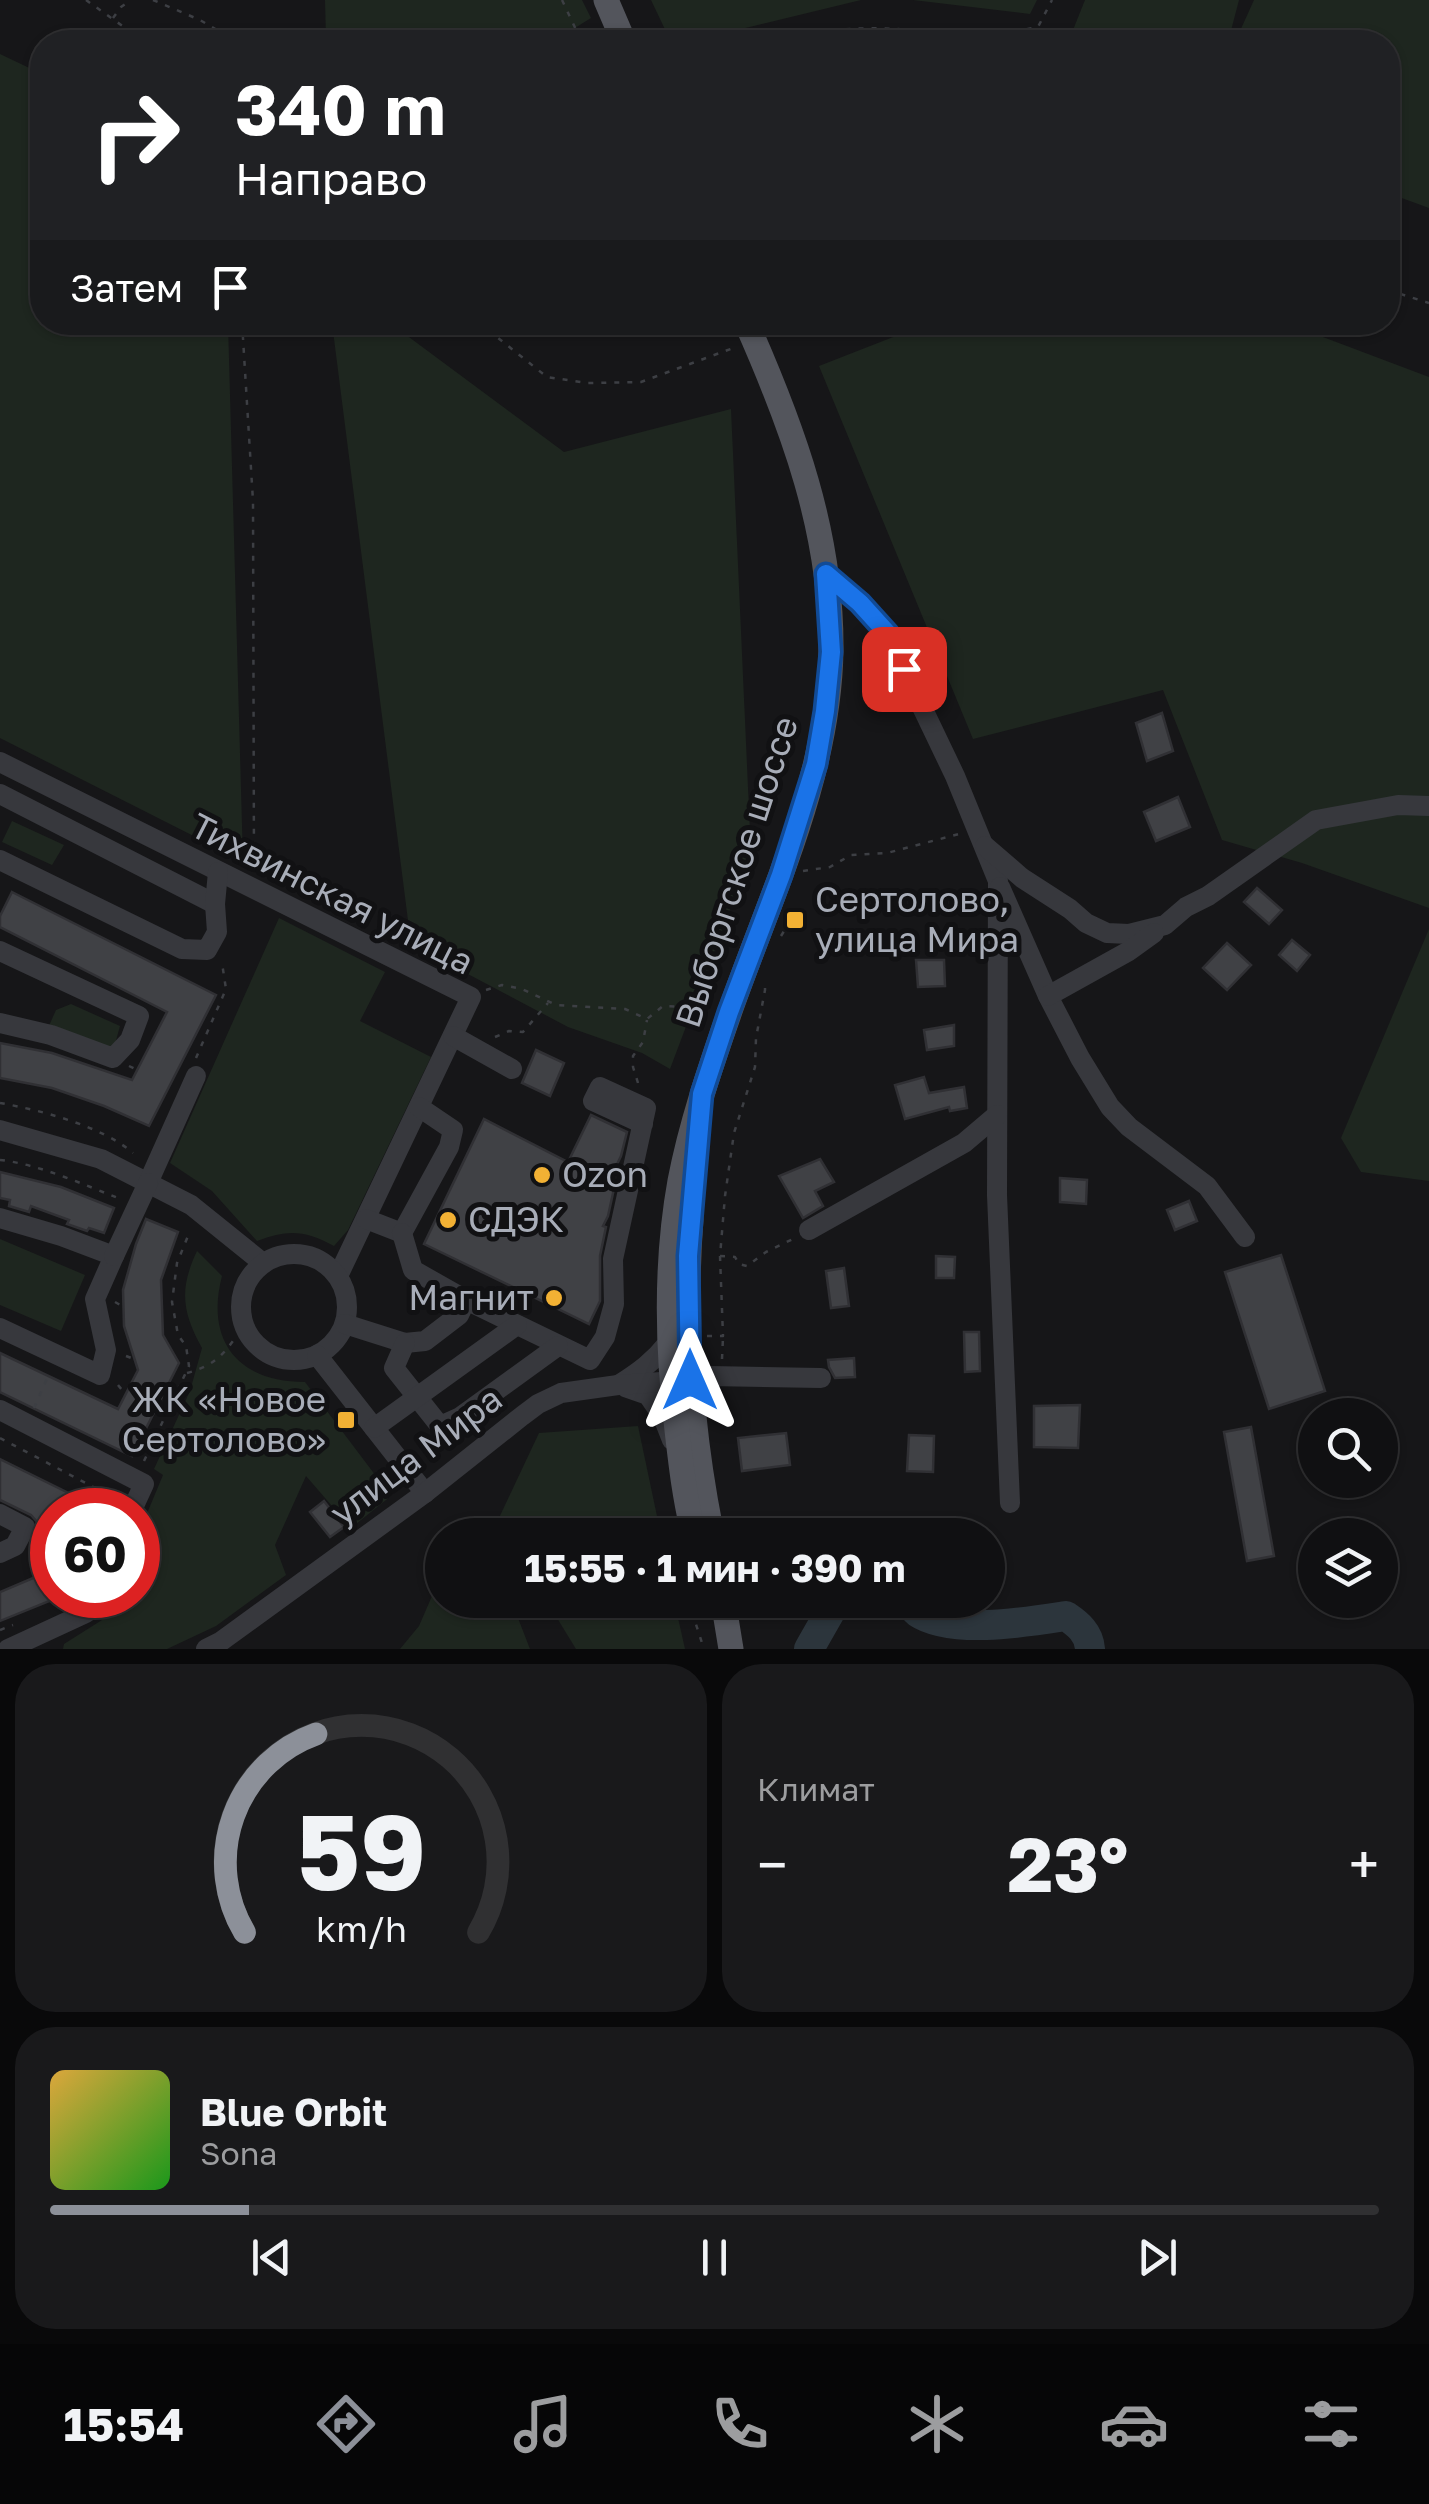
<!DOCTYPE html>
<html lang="ru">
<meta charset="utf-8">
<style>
:root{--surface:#101012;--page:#19191b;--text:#f1f3f6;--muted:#9c9d9f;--line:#303032;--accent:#8c9099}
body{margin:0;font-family:"Golos Text",sans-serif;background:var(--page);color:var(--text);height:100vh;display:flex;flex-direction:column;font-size:38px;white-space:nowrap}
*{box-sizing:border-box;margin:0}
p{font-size:32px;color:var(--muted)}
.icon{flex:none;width:55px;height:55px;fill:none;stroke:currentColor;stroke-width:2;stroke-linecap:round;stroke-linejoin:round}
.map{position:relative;height:1649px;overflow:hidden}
.sheet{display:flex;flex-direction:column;gap:15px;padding:15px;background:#09090a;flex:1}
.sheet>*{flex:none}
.banner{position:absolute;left:30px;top:30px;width:1370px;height:305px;border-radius:40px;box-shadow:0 2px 8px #0004,0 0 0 2px var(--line);background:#202124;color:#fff;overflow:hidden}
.controls{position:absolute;left:1298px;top:1398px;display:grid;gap:20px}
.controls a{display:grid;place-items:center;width:100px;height:100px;border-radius:50%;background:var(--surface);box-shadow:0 2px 8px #0004,0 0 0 2px var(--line);font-size:50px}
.speed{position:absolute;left:30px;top:1488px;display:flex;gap:20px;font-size:50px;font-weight:700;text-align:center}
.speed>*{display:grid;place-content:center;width:130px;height:130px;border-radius:50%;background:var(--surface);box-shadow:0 2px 8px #0004,0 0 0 2px var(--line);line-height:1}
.speed .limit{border:15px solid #d22;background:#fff;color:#111}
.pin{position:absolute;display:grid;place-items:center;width:85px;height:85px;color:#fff;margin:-42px;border-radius:20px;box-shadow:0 5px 15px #0006}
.me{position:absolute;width:110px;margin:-55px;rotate:0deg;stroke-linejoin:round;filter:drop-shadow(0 0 8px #0008)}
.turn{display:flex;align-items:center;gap:35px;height:210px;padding:0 40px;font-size:45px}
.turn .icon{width:130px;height:130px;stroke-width:2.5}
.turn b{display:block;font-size:70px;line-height:85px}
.then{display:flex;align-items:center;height:95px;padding:0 40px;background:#0003;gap:20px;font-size:38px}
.big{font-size:75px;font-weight:700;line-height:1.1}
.sheet .tile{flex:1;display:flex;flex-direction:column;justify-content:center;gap:15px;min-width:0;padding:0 35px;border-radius:40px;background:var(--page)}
.sheet .dial{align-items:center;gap:0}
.dial svg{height:260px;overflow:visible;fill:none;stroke:var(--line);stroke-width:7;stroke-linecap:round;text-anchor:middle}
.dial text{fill:var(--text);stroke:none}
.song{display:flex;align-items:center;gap:30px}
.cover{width:120px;height:120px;border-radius:15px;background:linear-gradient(135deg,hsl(40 70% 55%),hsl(120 70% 35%))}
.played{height:10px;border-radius:5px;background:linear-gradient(90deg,var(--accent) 15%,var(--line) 15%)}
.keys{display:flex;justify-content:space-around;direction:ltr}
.heat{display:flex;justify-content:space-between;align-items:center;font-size:55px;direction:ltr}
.sheet .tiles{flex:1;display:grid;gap:15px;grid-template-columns:1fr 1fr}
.tile:last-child{grid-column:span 2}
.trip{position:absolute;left:425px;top:1518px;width:580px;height:100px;border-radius:50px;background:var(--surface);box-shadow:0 2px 8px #0004,0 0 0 2px var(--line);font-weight:700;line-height:100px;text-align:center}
.menu{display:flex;height:160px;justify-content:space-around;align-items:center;background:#060607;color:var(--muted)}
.menu .icon{width:70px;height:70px}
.menu .current{color:var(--accent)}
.menu b{font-size:45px;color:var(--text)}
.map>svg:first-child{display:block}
.green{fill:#1e261f}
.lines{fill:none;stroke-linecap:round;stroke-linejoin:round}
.river{stroke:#2c353c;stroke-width:30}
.building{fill:#404145;stroke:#303034;stroke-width:2.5}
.path{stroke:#3d3f44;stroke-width:2.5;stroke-dasharray:5 8;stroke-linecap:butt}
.minor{stroke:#37383d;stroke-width:20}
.major{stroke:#53555c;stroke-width:25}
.route-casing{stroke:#114b97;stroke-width:25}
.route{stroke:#1a73e8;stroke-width:18}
.poi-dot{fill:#f2b134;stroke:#111113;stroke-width:4}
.labels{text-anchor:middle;stroke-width:10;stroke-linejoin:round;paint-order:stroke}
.street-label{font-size:35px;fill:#a8adb8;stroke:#111113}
.poi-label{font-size:35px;fill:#a8adb8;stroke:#111113;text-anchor:start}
</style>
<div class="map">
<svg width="1429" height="1649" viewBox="0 0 1429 1649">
<rect width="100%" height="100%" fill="#161618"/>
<g class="green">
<path d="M325,0H582L591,18L554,41L546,42H350L326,38Z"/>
<path d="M651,0H861L688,42H671Z"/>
<path d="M913,0H1037L1030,14Z"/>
<path d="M1085,0H1239L1228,42H1083L1071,35Z"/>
<path d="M1254,0H1429V208L1388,193V42H1235Z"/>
<path d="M0,54L42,74V322L228,323L243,861L0,738Z"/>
<path d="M1272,322L1315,334L1429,377V908L1302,863L1222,840L1163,690L973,739L819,366L929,323Z"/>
<path d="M332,323H390L564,452L731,409L751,854L670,1069L642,1053L568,1027L411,944Z"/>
<path d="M12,821L64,845L52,865L2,842Z"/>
<path d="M279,918L385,972L360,1021L431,1057L348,1230L334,1246C305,1230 288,1229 257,1241L212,1191L170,1163Z"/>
<path d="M1429,929V1181L1361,1172L1341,1138Z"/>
<path d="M71,1004L120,1026L115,1044L103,1051L48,1028L56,1010Z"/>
<path d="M0,1239L85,1275L61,1331L0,1305Z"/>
<path d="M197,1251L222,1276C205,1341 238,1382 305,1382L391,1496L351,1528L306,1476L275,1545L286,1575L216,1626L167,1649H63L64,1644L102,1620L112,1595H138V1535L163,1475L154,1469L190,1391L202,1348C182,1312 179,1289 197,1251Z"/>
<path d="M638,1426L661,1535H507L498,1520L539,1433Z"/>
<path d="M442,1573V1600H511L530,1649H400L419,1626Z"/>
<path d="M546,1600H674L685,1649H576Z"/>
</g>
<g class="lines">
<g class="river">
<path d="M907,1600C909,1602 915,1611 917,1612C951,1635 1027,1622 1066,1616C1078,1624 1089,1633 1090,1649"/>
<path d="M809,1649L834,1605L842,1600"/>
</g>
</g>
<g class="building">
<path d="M1162,713L1173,751L1147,761L1136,723Z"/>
<path d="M1178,797L1190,827L1156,841L1144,812Z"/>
<path d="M1257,888L1282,910L1269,924L1244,902Z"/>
<path d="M12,892L216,995L149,1126L104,1106L52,1088L0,1078V1043L52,1053L132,1080L167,1012L0,927V916Z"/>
<path d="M1292,940L1310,955L1297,971L1279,955Z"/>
<path d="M1227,943L1251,965L1227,990L1203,968Z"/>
<path d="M916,960H944L945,986L918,987Z"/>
<path d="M954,1025V1046L927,1050L924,1030Z"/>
<path d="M536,1050L564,1063L550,1096L522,1083Z"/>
<path d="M924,1077L929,1093L964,1087L967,1108L950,1111L949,1107L905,1119L895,1085Z"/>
<path d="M591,1115L627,1132L621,1156L609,1181L615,1184L608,1216L603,1226L606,1227L600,1256V1301L589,1324L424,1244L484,1119L568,1162Z"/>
<path d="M820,1159L834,1182L815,1191L823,1206L803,1218L779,1176Z"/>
<path d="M0,1172L61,1187L114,1208L104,1233L89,1228L87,1231L67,1224L69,1220L31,1206L29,1212L9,1206L10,1200L0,1198Z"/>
<path d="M1060,1178L1087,1180L1086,1204L1060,1202Z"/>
<path d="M1189,1201L1197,1221L1175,1230L1167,1210Z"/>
<path d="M146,1219L178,1232L161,1280L163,1335L179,1363L132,1456L0,1392V1353L118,1409L138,1370L124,1326L123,1290L136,1244Z"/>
<path d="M1281,1255L1325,1391L1269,1409L1225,1272Z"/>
<path d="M936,1256L955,1257L954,1278H936Z"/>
<path d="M844,1268L849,1306L831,1308L826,1271Z"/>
<path d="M964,1332H979L980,1371L965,1372Z"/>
<path d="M854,1358L855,1377L835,1378L829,1367L828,1360Z"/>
<path d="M1080,1405L1078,1448L1034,1447V1406Z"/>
<path d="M1251,1427L1274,1556L1247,1561L1224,1432Z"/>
<path d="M786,1433L790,1465L742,1471L738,1438Z"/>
<path d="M909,1435L934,1436L933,1472L907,1471Z"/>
<path d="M0,1459L103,1510H52V1531L38,1523L31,1515L0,1500Z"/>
<path d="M324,1501L344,1527L330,1537L310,1512Z"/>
<path d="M52,1570V1600L0,1621V1592Z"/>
</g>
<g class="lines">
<g class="path">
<path d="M86,0L145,42"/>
<path d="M153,0L200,20L237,42"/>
<path d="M562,0L578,34L577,39L572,42"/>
<path d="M113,18L121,7L131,0"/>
<path d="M1030,30L1031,42"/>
<path d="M782,42C818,29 859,27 898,29C919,30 939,36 960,36C987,36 1012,32 1038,27L1052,0"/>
<path d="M1388,290L1429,303"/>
<path d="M242,322L253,501L254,868"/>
<path d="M478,322L547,377L587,383L641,382L736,347"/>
<path d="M775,330L790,322"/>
<path d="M803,871L830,867L851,855L887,853L959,834"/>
<path d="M781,936L786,928L789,916"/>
<path d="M486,990L502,985L522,989L556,1005L625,1009L647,1019L663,1006L687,1007L694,997L709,1004"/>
<path d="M495,1037L509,1031L523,1032L548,1003"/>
<path d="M196,1058L226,989L222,963"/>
<path d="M129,1066L137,1070"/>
<path d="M638,1083L633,1067V1056L643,1042L647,1020"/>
<path d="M0,1103C40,1110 102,1126 133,1153"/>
<path d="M0,1160C38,1164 82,1184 118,1198"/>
<path d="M720,1256L735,1257L739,1264L747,1266L766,1252L795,1238"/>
<path d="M115,1302L122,1306"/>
<path d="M707,1336H723L720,1256L725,1196L734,1133L755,1067L756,1038L765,990V980"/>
<path d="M126,1356L134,1359"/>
<path d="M722,1359L723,1337"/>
<path d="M187,1373C209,1367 220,1359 233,1341"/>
<path d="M118,1385L126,1395"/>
<path d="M34,1408L49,1374"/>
<path d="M0,1438L116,1499"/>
<path d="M144,1461L189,1366L186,1346L178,1335L172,1302L177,1263L190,1231"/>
<path d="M688,1600L704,1649"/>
<path d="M0,1630L13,1625"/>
</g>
<g class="minor">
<path d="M826,574L860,603L887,634L955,776L998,881L997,1195L1010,1503"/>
<path d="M0,762L471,997L338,1276"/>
<path d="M0,794L215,904"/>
<path d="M985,846L1022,878L1070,909L1086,923L1107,933L1129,934L1165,925L1186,907L1208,896L1316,820L1398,805L1429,806"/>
<path d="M0,860L182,949L207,950L217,932L215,904L218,872"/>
<path d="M1000,887L1048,996L1080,1058L1110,1107L1129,1127L1207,1186L1245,1237"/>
<path d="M0,951L139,1016L130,1040L113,1058L51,1035L0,1023"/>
<path d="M1048,996L1129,951L1154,933"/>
<path d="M453,1036L512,1069"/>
<path d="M0,1130L101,1159L191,1205L263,1263"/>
<path d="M148,1183L196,1076"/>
<path d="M0,1218L61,1236L114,1256L95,1299L106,1350L100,1375L0,1328"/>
<path d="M366,1219L402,1233L449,1147L453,1130L419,1107"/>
<path d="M809,1230L964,1143L997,1115"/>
<path d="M402,1233L413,1270L466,1300L590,1360L605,1337L614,1304L613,1259L646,1108L600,1087L593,1101L643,1124"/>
<circle cx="294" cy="1307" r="53"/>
<path d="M114,1256L148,1183"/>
<path d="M345,1324L405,1343L425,1341L459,1315L466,1300"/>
<path d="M405,1343L394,1368L440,1426L460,1417L558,1346"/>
<path d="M317,1355L425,1493"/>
<path d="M620,1384C639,1372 654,1361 668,1343"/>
<path d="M625,1387L648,1395L663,1417L672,1440"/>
<path d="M0,1410L144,1484L132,1510"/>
<path d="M374,1428L517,1325"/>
<path d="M0,1514L25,1527L15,1546L0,1553"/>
<path d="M8,1649L86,1613L94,1595"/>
<path d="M206,1649L220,1642L425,1493L522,1416L538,1404L561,1393L618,1385L690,1380L709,1376L821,1378"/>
</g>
<g class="major">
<path d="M606,0L624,42"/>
<path d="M691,1219C683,1325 691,1431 712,1535"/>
<path d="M694,1535C685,1501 681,1465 677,1430C667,1347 665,1264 680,1181C691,1124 710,1068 729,1014C770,896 829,778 831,650C832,533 793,428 746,322"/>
<path d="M723,1600L731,1649"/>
</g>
</g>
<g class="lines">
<defs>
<path id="route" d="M690,1380L688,1256L702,1094L729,1012L781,875L816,764L825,711L831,652L826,574L860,603L888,634L904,669"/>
</defs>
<use href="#route" class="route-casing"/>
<use href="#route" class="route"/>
</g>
<g class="poi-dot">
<rect x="785" y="910" width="20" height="20" rx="5"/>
<circle cx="542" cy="1175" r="10"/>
<circle cx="448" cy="1220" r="10"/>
<circle cx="554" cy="1298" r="10"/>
<rect x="336" y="1410" width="20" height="20" rx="5"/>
</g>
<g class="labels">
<g class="street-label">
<text transform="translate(737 872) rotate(-72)" y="12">Выборгское шоссе</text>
<text transform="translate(332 894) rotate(27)" y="12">Тихвинская улица</text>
<text transform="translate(416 1456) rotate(-37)" y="12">улица Мира</text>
</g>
<g class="poi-label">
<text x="815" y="912">Сертолово,<tspan x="815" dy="40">улица Мира</tspan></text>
<text x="562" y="1187">Ozon</text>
<text x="468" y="1232">СДЭК</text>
<text x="534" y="1310" text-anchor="end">Магнит</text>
<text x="326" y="1412" text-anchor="end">ЖК «Новое<tspan x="326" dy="40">Сертолово»</tspan></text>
</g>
</g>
</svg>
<div class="controls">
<a><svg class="icon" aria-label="search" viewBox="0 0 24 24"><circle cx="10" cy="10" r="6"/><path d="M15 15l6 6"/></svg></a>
<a><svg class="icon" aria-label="layers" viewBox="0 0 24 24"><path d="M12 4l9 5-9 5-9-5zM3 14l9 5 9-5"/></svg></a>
</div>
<div class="speed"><div class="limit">60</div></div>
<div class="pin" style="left:904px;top:669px;background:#d93025"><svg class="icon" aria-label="arrive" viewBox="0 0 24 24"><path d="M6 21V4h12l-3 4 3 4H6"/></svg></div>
<svg class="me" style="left:690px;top:1380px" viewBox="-20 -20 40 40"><path d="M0-17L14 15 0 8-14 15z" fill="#1a73e8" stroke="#fff" stroke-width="4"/></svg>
<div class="trip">15:55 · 1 мин · 390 m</div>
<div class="banner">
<div class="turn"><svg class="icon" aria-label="right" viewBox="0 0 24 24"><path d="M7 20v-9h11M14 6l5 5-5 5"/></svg><div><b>340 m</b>Направо</div></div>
<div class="then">Затем<svg class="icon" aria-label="arrive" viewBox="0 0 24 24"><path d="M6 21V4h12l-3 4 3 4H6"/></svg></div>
</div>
</div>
<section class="sheet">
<div class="tiles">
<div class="tile dial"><svg viewBox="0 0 100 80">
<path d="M14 69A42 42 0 1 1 86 69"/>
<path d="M14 69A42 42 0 0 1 36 8" stroke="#8c9099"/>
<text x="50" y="56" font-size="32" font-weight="700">59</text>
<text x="50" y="72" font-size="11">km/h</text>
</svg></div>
<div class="tile"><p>Климат</p>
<div class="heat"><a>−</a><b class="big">23°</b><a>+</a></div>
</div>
<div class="tile">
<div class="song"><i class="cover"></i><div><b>Blue Orbit</b><p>Sona</p></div></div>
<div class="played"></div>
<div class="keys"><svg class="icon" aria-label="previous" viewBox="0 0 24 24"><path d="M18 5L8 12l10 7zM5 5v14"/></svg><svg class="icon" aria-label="pause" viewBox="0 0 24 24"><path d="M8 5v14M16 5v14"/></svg><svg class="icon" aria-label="next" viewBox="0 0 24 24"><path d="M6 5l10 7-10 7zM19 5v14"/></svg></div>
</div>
</div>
</section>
<nav class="menu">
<b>15:54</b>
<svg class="icon current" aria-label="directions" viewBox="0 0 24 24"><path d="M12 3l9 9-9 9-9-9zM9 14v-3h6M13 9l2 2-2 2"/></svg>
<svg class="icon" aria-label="music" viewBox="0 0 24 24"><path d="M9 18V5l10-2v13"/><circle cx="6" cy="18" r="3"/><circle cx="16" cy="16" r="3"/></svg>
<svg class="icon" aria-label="phone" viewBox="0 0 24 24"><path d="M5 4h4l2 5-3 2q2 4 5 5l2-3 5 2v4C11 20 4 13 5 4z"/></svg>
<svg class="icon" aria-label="climate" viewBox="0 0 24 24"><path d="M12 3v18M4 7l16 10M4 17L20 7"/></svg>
<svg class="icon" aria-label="car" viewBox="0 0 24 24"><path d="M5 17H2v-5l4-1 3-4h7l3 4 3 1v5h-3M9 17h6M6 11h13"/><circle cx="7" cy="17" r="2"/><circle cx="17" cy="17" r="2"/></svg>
<svg class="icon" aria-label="filters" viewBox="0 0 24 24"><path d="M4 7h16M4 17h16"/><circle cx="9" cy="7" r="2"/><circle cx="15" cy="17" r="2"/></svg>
</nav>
